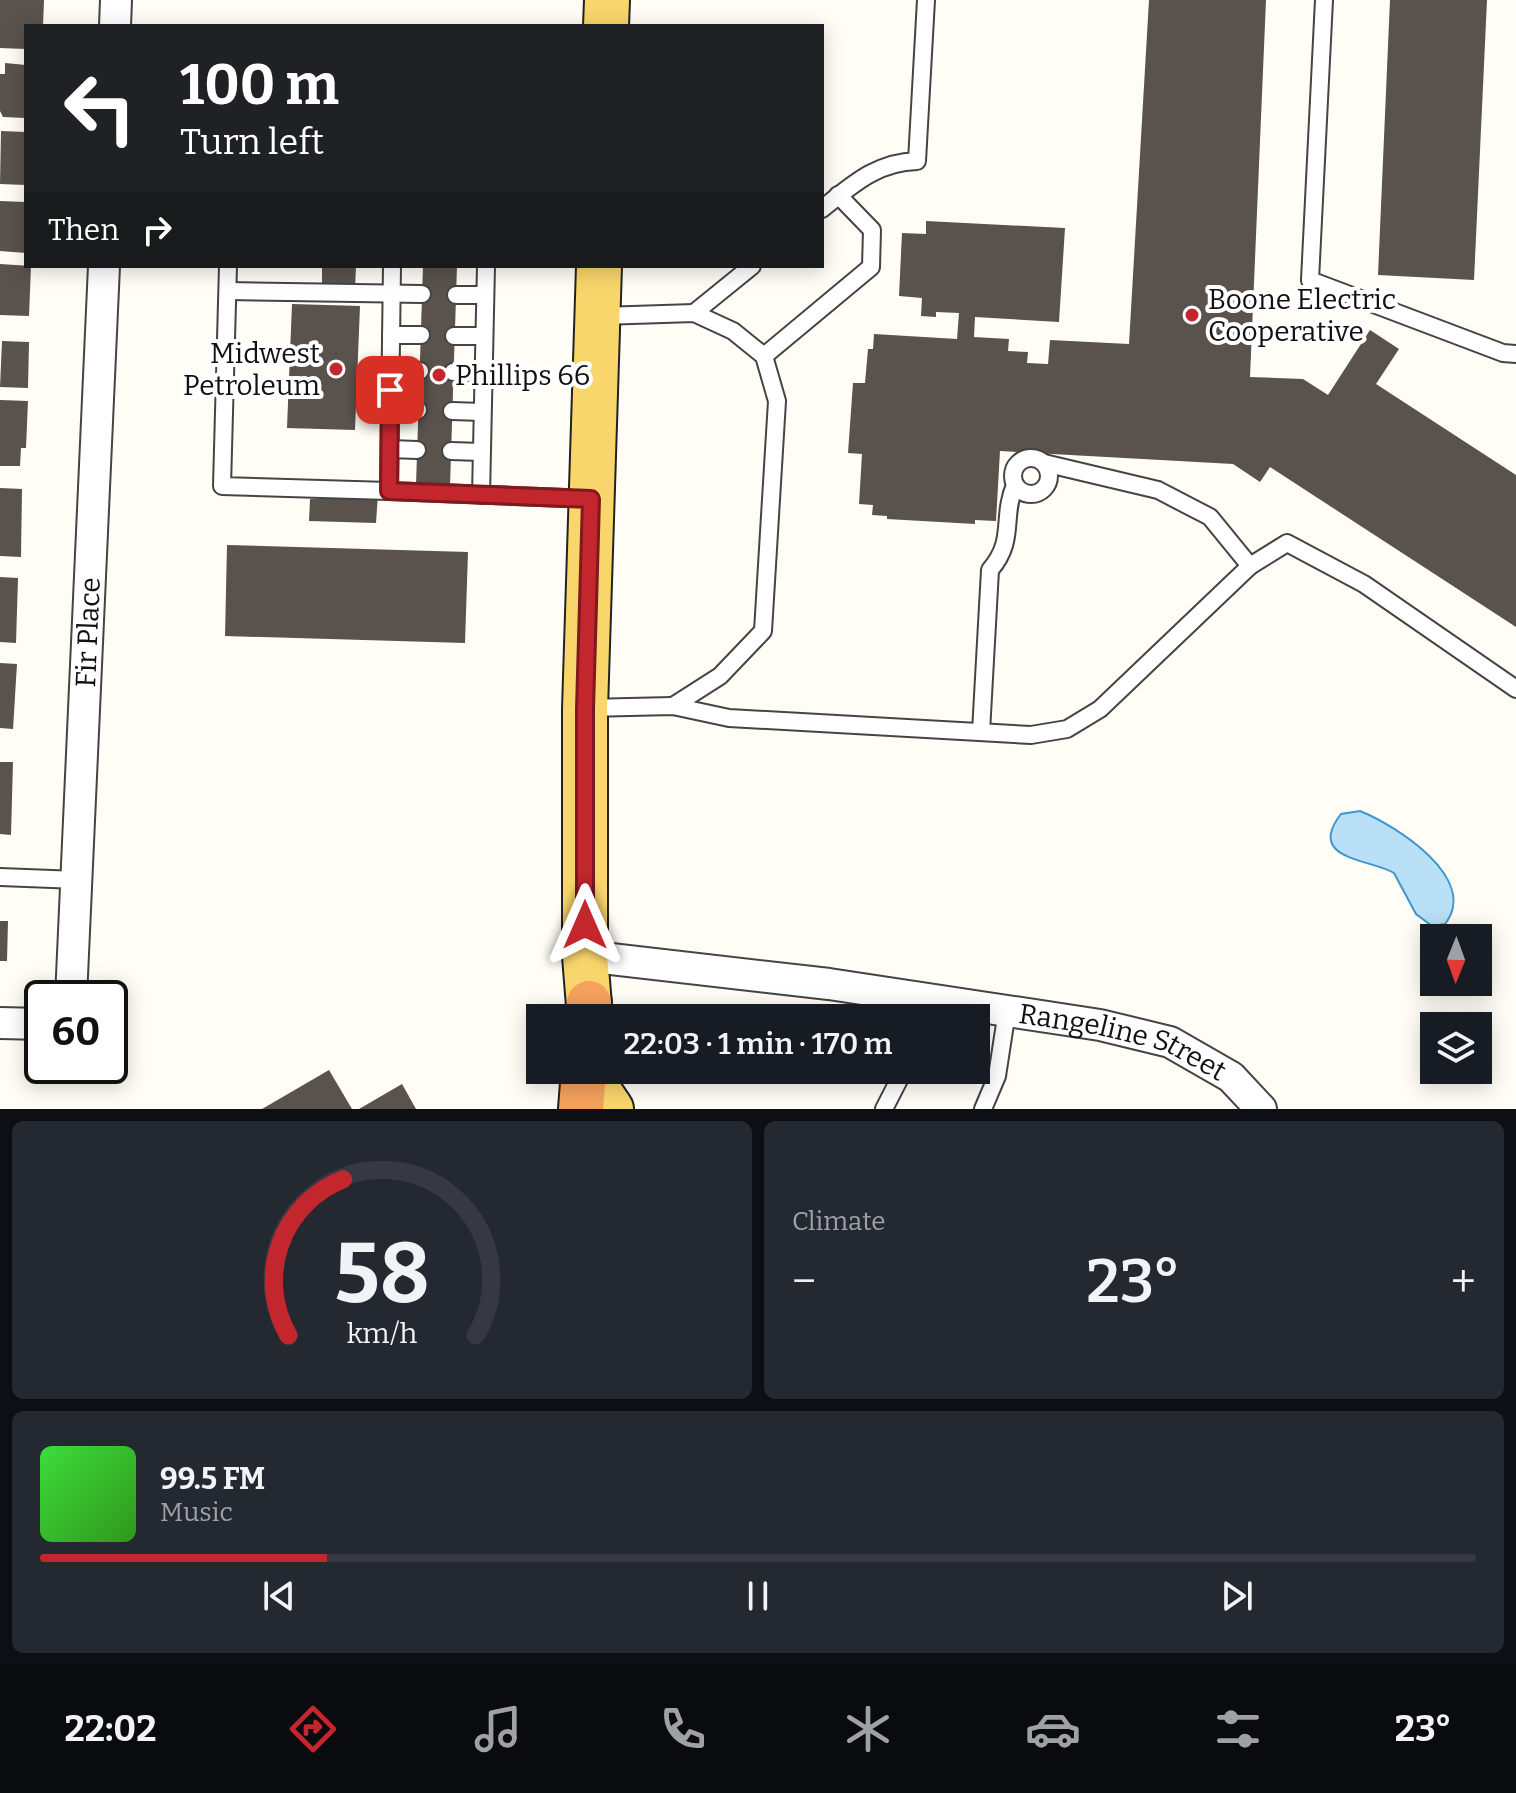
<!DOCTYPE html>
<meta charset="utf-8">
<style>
:root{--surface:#171b24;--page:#242831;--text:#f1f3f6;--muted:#9ea1a6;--line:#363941;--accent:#c4262e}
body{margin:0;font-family:Bitter,serif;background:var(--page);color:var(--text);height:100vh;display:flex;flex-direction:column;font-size:30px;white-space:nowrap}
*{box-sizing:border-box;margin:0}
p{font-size:26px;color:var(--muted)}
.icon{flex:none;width:44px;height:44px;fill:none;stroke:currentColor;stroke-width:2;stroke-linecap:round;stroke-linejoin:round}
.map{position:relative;height:1109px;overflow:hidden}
.panel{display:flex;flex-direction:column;gap:12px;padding:12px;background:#0d0f14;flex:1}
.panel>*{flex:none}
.banner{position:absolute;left:24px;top:24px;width:800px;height:244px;border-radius:0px;box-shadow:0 4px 20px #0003;background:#202124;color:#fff;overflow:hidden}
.needle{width:52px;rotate:181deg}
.tools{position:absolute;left:1420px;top:924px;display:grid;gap:16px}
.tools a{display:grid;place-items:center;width:72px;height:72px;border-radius:0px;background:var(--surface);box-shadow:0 4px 20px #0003;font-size:40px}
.speed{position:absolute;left:24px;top:980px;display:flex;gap:16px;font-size:40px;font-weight:700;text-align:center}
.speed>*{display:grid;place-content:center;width:104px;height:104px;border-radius:50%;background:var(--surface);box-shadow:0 4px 20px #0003;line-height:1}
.speed .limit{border:4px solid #111;border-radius:12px;background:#fff;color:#111}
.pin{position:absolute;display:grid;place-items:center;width:68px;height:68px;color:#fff;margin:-34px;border-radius:16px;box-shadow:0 4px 12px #0006}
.me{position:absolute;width:88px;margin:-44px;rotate:0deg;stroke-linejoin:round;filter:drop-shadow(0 0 6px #0008)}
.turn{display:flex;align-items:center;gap:28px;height:168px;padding:0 24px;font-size:36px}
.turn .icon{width:104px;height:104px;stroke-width:2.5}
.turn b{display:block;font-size:56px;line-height:68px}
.then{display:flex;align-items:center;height:76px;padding:0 24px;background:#0003;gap:16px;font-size:30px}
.big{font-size:60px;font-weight:600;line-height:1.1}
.panel .card{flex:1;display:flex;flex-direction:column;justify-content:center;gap:12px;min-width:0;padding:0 28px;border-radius:12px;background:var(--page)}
.panel .dial{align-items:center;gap:0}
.dial svg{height:208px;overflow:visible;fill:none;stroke:var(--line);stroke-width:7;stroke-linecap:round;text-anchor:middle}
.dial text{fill:var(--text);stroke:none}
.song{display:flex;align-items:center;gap:24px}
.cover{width:96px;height:96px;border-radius:12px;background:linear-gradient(135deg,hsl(120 70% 55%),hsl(110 70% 35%))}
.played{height:8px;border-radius:4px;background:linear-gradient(90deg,var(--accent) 20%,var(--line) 20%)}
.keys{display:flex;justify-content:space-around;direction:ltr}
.heat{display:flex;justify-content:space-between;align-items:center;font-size:44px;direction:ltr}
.panel .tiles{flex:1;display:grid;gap:12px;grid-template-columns:1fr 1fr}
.card:last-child{grid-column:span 2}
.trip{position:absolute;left:526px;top:1004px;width:464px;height:80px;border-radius:0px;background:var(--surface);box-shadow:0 4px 20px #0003;font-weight:600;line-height:80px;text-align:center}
.dock{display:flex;height:128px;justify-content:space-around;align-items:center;background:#090b0e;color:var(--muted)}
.dock .icon{width:56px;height:56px}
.dock .active{color:var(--accent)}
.dock b{font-size:36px;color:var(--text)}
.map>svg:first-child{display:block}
.water{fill:#b9e0f7;stroke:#3f96cf;stroke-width:2}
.building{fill:#5a524d}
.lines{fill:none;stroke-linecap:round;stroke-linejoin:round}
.service-casing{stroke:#444;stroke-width:20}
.minor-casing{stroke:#444;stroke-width:34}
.primary-casing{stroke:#222;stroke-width:48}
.motorway-casing{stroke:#222;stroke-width:48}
.service{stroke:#fff;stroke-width:16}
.minor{stroke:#fff;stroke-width:30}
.primary{stroke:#f9d66b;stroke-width:44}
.motorway{stroke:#f5a25d;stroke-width:44}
.route-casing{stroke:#7f191e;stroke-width:20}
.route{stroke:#c4262e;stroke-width:14}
.poi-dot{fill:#c4262e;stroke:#fff;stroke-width:3}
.labels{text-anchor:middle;stroke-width:8;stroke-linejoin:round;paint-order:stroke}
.poi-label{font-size:28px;fill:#111;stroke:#fff;text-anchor:start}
.street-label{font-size:28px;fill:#111;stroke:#fff}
</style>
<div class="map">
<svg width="1516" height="1109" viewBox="0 0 1516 1109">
<rect width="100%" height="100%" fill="#fffdf5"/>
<path class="water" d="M1360,811C1397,826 1480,879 1445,924L1432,926L1416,914L1394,873C1371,859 1305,860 1341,814Z"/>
<g class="building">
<path d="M0,0H44L43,26H26V49L0,48Z"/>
<path d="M1149,0H1266L1250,377L1303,379L1328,395L1370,330L1399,349L1376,384L1516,475V627L1270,467L1260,482L1233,464L1000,451L996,521L975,520V524L887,519V516L872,515L873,505L859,504L862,454L848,453L853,383H865L868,349H873L874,334L957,339L959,313L936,312V317L921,316L922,298L899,296L902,233L926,234V221L1065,228L1059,322L975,317L974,337L1009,339L1008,351L1028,352L1027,363L1048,364L1050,340L1129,344Z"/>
<path d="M1390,0H1487L1474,280L1378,275Z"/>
<path d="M5,63L26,65V118L3,117L0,111V74H5Z"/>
<path d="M1,131L26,132V185L0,184Z"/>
<path d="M0,201L26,202V253L0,251Z"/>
<path d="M0,264L31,266L29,316L0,315Z"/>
<path d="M322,266H356L355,289L322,288Z"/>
<path d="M423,266H457L450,486L416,485Z"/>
<path d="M292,304L360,306L355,430L287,428Z"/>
<path d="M2,341L29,342L28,388L0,387Z"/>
<path d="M0,400L28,401L26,448H21L20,466H0Z"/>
<path d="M0,488L22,489L21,557L0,556Z"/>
<path d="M337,493L378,494L376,523L309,521L310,499H336Z"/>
<path d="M227,545L468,552L465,643L225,636Z"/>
<path d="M0,577L18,578L16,643L0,642Z"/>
<path d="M0,663L17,664L13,729L0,728Z"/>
<path d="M0,762H13L11,835L0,834Z"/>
<path d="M0,921H8L7,961H0Z"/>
<path d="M329,1070L352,1109H262Z"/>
<path d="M402,1084L416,1109H359Z"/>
</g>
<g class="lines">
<defs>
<g id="service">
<path d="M1324,0L1310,280L1503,353L1516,354"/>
<path d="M822,209C853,184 877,162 917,161L926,0"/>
<path d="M228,266L222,486L389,491"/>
<path d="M392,266L389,491L590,499"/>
<path d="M228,291L422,294"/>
<path d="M456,295H484"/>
<path d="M694,313L752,266"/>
<path d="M601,316L694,313L733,331L764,356L777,401L763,631L720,676L673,706"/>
<path d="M391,335H421"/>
<path d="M454,336H484"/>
<path d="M764,356L871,267L872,230L838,195"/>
<path d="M390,370L420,371"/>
<path d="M453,372L483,373"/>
<path d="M390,410H418"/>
<path d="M452,411L482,412"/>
<path d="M390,449L417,450"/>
<path d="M451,451L481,452"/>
<circle cx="1031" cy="476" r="18"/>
<path d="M1044,463L1158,490L1210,517L1250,566"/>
<path d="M481,495L486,266"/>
<path d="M586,708L673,706L729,718L1031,735L1067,729L1100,709L1250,566L1287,543L1364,584L1516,689"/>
<path d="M981,732L990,570C1016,540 1001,518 1015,485"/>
<path d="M0,877L78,880"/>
<path d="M915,1018L918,998"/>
<path d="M884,1109L904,1070"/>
<path d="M983,1109L997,1076L1007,1011"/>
</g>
<g id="minor">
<path d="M115,26L116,0"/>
<path id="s1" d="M585,956L829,984L1100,1025L1170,1042L1231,1077L1261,1109"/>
<path id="s2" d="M71,998L104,266"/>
<path d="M0,1023L42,1024"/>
</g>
<g id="primary">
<path d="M606,26L607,0"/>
<path d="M590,1018L585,956V709L599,266"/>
<path d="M594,1084L611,1109"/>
</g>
<g id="motorway">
<path d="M588,1018L589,1003"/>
<path d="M581,1109L584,1070"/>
</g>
</defs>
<use href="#service" class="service-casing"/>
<use href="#minor" class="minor-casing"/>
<use href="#primary" class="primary-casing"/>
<use href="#motorway" class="motorway-casing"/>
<use href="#service" class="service"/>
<use href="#minor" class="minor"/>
<use href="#primary" class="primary"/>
<use href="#motorway" class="motorway"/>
</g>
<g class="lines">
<defs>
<path id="route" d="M390,390L389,491L591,499L585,709V925"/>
</defs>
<use href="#route" class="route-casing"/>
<use href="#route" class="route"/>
</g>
<g class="poi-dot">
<circle cx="1192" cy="315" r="8"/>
<circle cx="336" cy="369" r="8"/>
<circle cx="439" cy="375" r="8"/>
</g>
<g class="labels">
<g class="poi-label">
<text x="1208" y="309">Boone Electric<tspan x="1208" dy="32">Cooperative</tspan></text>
<text x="320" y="363" text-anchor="end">Midwest<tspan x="320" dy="32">Petroleum</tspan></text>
<text x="455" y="385">Phillips 66</text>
</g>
<g class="street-label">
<text dy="10" stroke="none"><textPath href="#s2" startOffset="366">Fir Place</textPath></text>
<text dy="10" stroke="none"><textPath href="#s1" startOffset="546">Rangeline Street</textPath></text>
</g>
</g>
</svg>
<div class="tools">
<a><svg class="needle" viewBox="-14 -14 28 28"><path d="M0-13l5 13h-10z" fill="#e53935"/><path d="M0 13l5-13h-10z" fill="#9ea1a6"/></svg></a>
<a><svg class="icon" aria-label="layers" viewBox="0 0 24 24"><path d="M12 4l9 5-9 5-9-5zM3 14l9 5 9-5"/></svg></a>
</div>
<div class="speed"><div class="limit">60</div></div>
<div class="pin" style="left:390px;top:390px;background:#d93025"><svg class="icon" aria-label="arrive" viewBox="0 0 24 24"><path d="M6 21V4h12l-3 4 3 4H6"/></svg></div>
<svg class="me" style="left:585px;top:925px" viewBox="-20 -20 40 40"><path d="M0-17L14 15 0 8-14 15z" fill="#c4262e" stroke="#fff" stroke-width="4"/></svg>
<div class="trip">22:03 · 1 min · 170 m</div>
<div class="banner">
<div class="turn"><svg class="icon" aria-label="left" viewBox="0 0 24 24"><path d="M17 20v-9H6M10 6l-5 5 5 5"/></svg><div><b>100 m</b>Turn left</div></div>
<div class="then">Then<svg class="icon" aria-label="right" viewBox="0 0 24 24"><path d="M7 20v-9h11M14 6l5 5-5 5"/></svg></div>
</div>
</div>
<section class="panel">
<div class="tiles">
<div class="card dial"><svg viewBox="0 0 100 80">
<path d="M14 69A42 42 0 1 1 86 69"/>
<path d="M14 69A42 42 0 0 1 35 9" stroke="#c4262e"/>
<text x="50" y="56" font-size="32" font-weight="700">58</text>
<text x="50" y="72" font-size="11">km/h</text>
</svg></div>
<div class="card"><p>Climate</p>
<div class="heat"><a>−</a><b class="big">23°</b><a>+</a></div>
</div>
<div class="card">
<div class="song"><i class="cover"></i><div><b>99.5 FM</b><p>Music</p></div></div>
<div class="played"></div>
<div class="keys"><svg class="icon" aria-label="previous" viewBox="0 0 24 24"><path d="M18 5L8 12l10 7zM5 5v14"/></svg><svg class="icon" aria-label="pause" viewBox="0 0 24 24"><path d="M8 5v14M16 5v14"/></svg><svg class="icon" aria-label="next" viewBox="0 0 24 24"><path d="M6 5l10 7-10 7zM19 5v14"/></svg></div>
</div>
</div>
</section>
<nav class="dock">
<b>22:02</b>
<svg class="icon active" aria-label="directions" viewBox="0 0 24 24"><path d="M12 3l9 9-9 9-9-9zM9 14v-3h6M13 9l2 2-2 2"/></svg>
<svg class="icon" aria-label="music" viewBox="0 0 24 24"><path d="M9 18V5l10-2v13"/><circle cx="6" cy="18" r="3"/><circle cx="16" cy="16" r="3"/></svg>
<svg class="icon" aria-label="phone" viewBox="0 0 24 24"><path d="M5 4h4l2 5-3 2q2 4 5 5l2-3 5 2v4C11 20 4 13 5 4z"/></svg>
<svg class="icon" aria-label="climate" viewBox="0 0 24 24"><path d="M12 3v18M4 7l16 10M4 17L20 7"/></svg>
<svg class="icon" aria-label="car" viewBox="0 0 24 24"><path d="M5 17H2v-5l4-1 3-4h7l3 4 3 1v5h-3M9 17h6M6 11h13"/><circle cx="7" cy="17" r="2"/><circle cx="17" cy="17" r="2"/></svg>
<svg class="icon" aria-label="filters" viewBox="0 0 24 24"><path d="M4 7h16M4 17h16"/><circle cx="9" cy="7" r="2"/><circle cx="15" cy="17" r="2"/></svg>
<b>23°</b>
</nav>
